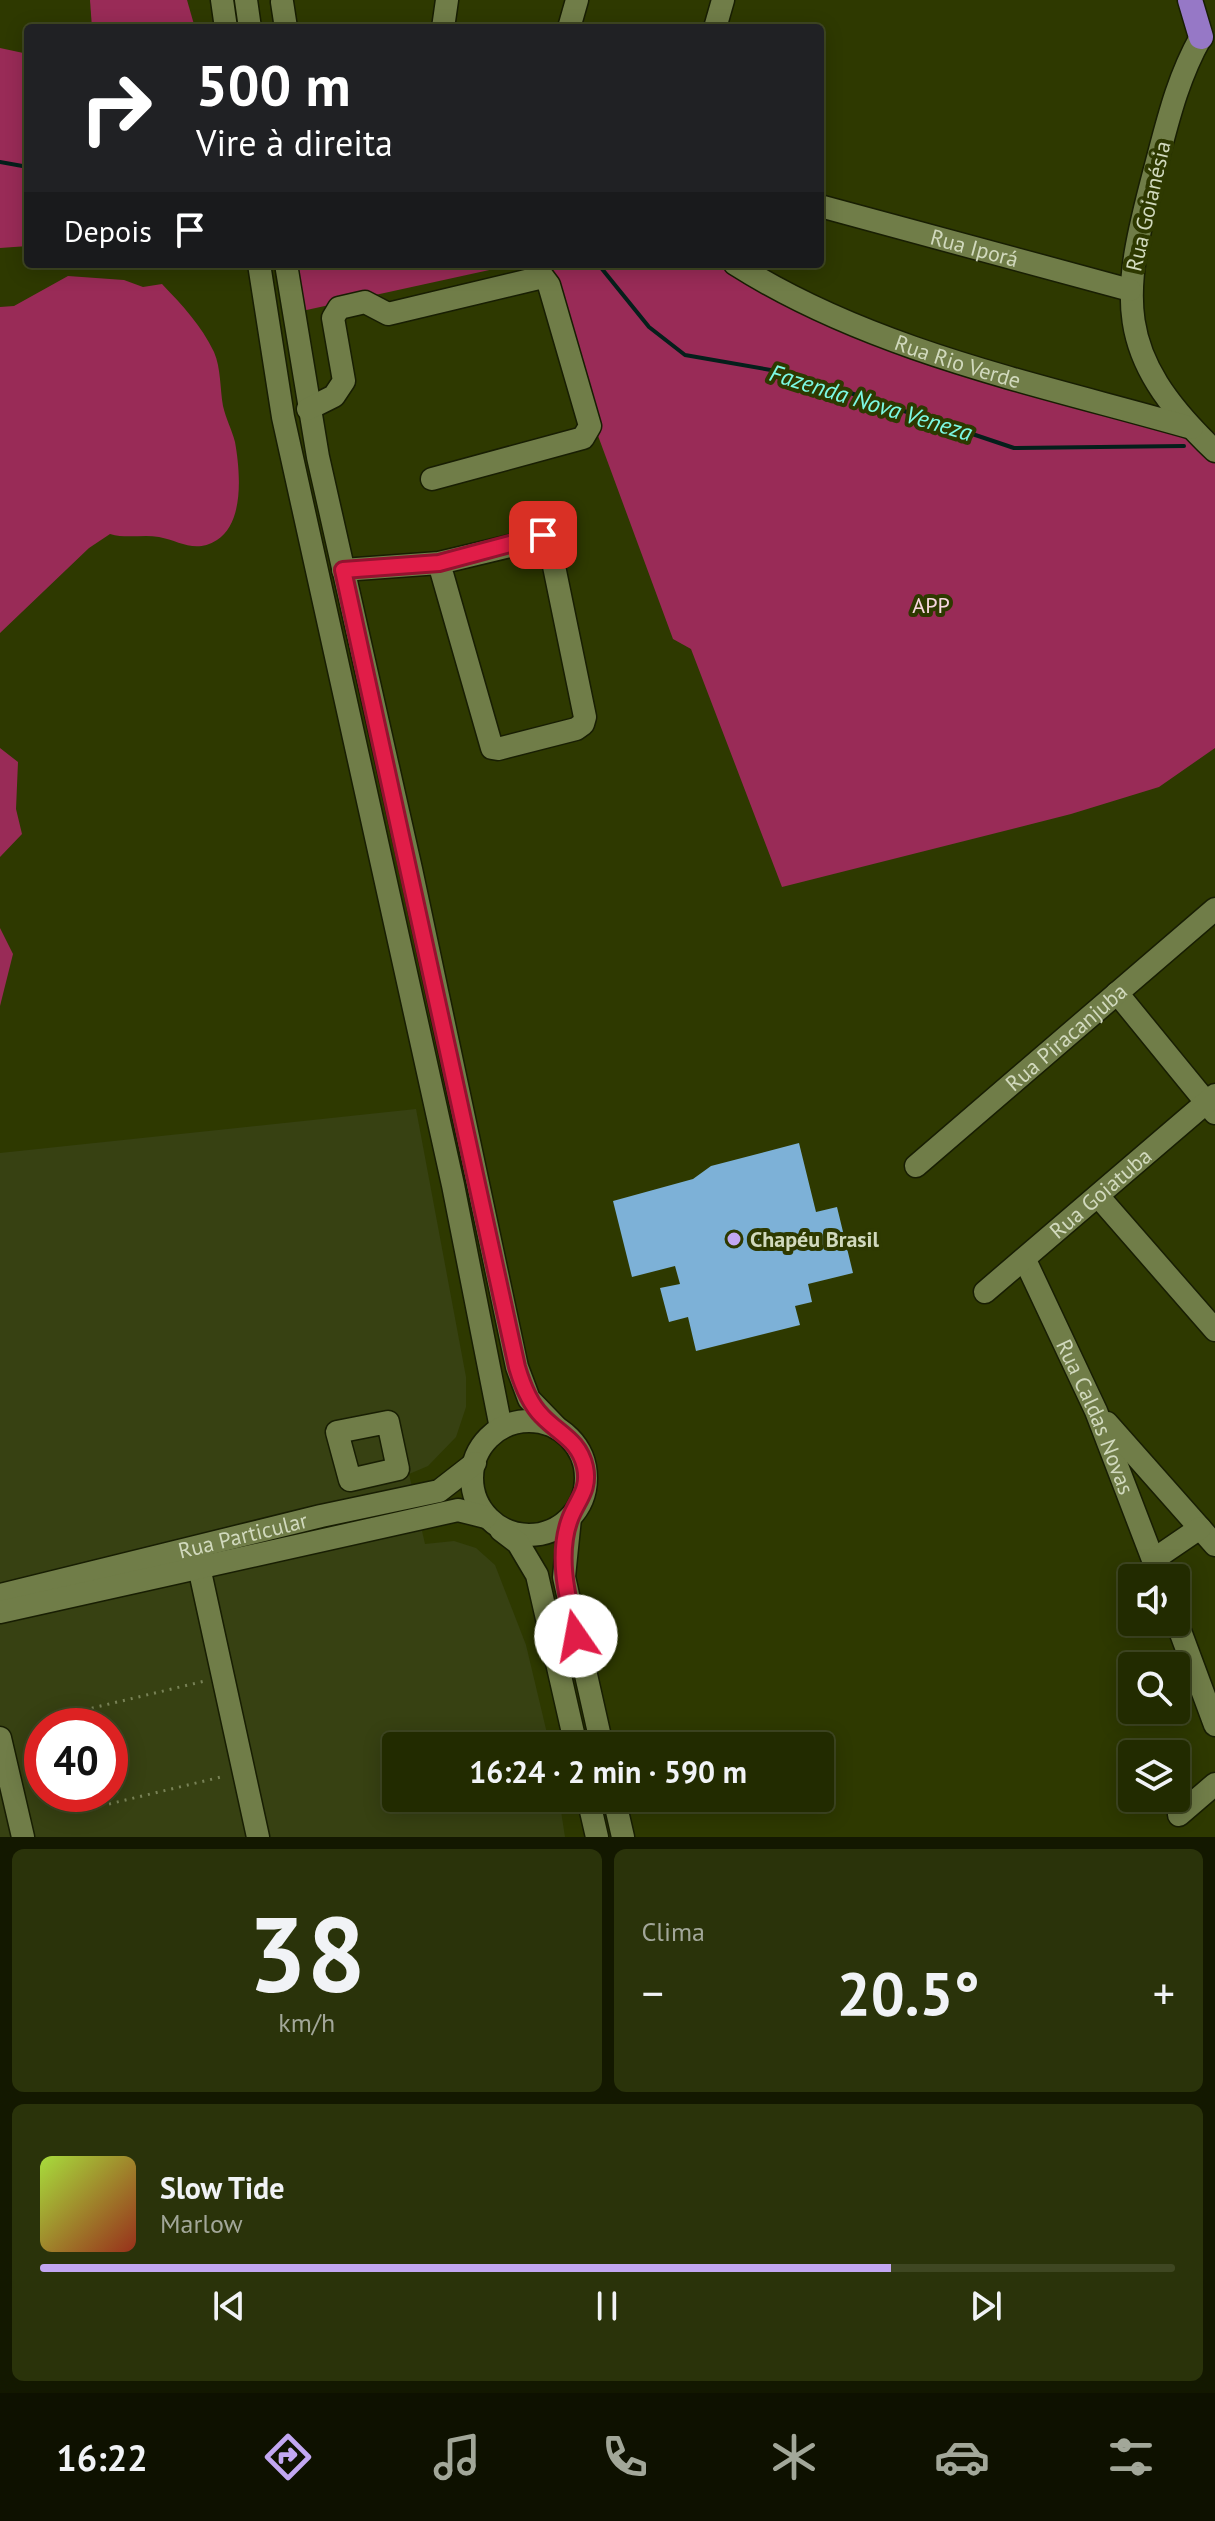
<!DOCTYPE html>
<html lang="pt">
<meta charset="utf-8">
<style>
:root{--surface:#222b00;--page:#2a330a;--text:#f1f3f6;--muted:#a2a799;--line:#3f4722;--accent:#c2a7f2}
body{margin:0;font-family:"PT Sans",sans-serif;background:var(--page);color:var(--text);height:100vh;display:flex;flex-direction:column;font-size:30px;white-space:nowrap}
*{box-sizing:border-box;margin:0}
p{font-size:26px;color:var(--muted)}
.icon{flex:none;width:44px;height:44px;fill:none;stroke:currentColor;stroke-width:2;stroke-linecap:round;stroke-linejoin:round}
.map{position:relative;height:1837px;overflow:hidden}
.side{display:flex;flex-direction:column;gap:12px;padding:12px;background:#131800;flex:1}
.side>*{flex:none}
.guide{position:absolute;left:24px;top:24px;width:800px;height:244px;border-radius:8px;box-shadow:0 4px 20px #0003,0 0 0 2px var(--line);background:#202124;color:#fff;overflow:hidden}
.buttons{position:absolute;left:1118px;top:1564px;display:grid;gap:16px}
.buttons a{display:grid;place-items:center;width:72px;height:72px;border-radius:8px;background:var(--surface);box-shadow:0 4px 20px #0003,0 0 0 2px var(--line);font-size:40px}
.speed{position:absolute;left:24px;top:1708px;display:flex;gap:16px;font-size:40px;font-weight:700;text-align:center}
.speed>*{display:grid;place-content:center;width:104px;height:104px;border-radius:50%;background:var(--surface);box-shadow:0 4px 20px #0003,0 0 0 2px var(--line);line-height:1}
.speed .limit{border:12px solid #d22;background:#fff;color:#111}
.pin{position:absolute;display:grid;place-items:center;width:68px;height:68px;color:#fff;margin:-34px;border-radius:16px;box-shadow:0 4px 12px #0006}
.me{position:absolute;width:88px;margin:-44px;rotate:348deg;stroke-linejoin:round;filter:drop-shadow(0 0 6px #0008)}
.turn{display:flex;align-items:center;gap:28px;height:168px;padding:0 40px;font-size:36px}
.turn .icon{width:104px;height:104px;stroke-width:2.5}
.turn b{display:block;font-size:56px;line-height:68px}
.then{display:flex;align-items:center;height:76px;padding:0 40px;background:#0003;gap:16px;font-size:30px}
.big{font-size:60px;font-weight:600;line-height:1.1}
.side .widget{flex:1;display:flex;flex-direction:column;justify-content:center;gap:12px;min-width:0;padding:0 28px;border-radius:12px;background:var(--page)}
.side .dial{align-items:center;gap:0}
.dial b{font-size:104px;line-height:1}
.song{display:flex;align-items:center;gap:24px}
.cover{width:96px;height:96px;border-radius:12px;background:linear-gradient(135deg,hsl(80 70% 55%),hsl(10 70% 35%))}
.played{height:8px;border-radius:4px;background:linear-gradient(90deg,var(--accent) 75%,var(--line) 75%)}
.keys{display:flex;justify-content:space-around;direction:ltr}
.heat{display:flex;justify-content:space-between;align-items:center;font-size:44px;direction:ltr}
.side .tiles{flex:1;display:grid;gap:12px;grid-template-columns:1fr 1fr}
.widget:last-child{grid-column:span 2}
.trip{position:absolute;left:382px;top:1732px;width:452px;height:80px;border-radius:8px;background:var(--surface);box-shadow:0 4px 20px #0003,0 0 0 2px var(--line);font-weight:600;line-height:80px;text-align:center}
.tab-bar{display:flex;height:128px;justify-content:space-around;align-items:center;background:#0e1100;color:var(--muted)}
.tab-bar .icon{width:56px;height:56px}
.tab-bar .selected{color:var(--accent)}
.tab-bar b{font-size:36px;color:var(--text)}
.map>svg:first-child{display:block}
.built{fill:#374112;fill-rule:evenodd}
.green{fill:#992b57}
.lines{fill:none;stroke-linecap:round;stroke-linejoin:round}
.stream{stroke:#051f1b;stroke-width:4}
.building{fill:#7db1d7}
.minor-casing{stroke:#181e03;stroke-width:25}
.highway-casing{stroke:#181e03;stroke-width:27}
.path{stroke:#788256;stroke-width:3;stroke-dasharray:2 6;stroke-linecap:butt}
.minor{stroke:#707d48;stroke-width:22}
.highway{stroke:#9678c6;stroke-width:24}
.route-casing{stroke:#92132f;stroke-width:20}
.route{stroke:#e11d48;stroke-width:14}
.poi-dot{fill:#c2a7f2;stroke:#2e3900;stroke-width:3}
.labels{text-anchor:middle;stroke-width:8;stroke-linejoin:round;paint-order:stroke}
.street-label{font-size:22px;fill:#d1d9bd;stroke:#2e3900}
.park-label{font-size:22px;fill:#f8d6df;stroke:#2e3900}
.poi-label{font-size:22px;font-weight:bold;fill:#d1d9bd;stroke:#2e3900;text-anchor:start}
.water-label{font-size:24px;font-style:italic;fill:#7cfae4;stroke:#2e3900}
</style>
<div class="map">
<svg width="1215" height="1837" viewBox="0 0 1215 1837">
<rect width="100%" height="100%" fill="#2e3900"/>
<path class="built" d="M416,1109L466,1377V1407L456,1437L428,1466L409,1474L425,1544L454,1541L476,1548L495,1565L526,1645L550,1746H396V1798H559L565,1837H0V1153ZM42,1726H110V1794H42Z"/>
<g class="green">
<path d="M90,0H187L195,28H92Z"/>
<path d="M0,48L28,54V246L0,248Z"/>
<path d="M293,264H517L302,311Z"/>
<path d="M535,264H724L854,331L1215,433V748L1159,787L1071,814L782,887L691,649L673,639L597,433L551,274Z"/>
<path d="M68,276L124,280L143,287L162,284C183,306 201,325 214,352C221,368 220,389 223,406C226,419 232,430 235,442C240,470 245,522 217,540C195,554 180,541 159,537C143,534 127,539 110,534L89,548L0,633V307L14,306Z"/>
<path d="M0,748L18,762L16,809L22,834L0,857Z"/>
<path d="M0,928L13,954L0,1006Z"/>
</g>
<g class="lines">
<g class="stream">
<path d="M0,162L28,167"/>
<path d="M598,264L649,327L685,355L794,374L1014,448L1184,446"/>
</g>
</g>
<path class="building" d="M799,1143L816,1212L837,1207L853,1273L808,1284L812,1302L795,1306L800,1325L696,1351L688,1317L669,1322L660,1288L680,1284L675,1266L632,1277L613,1201L693,1179L711,1166Z"/>
<g class="lines">
<defs>
<g id="minor">
<path d="M222,0L226,28"/>
<path d="M246,0L250,28"/>
<path d="M282,2L286,28"/>
<path d="M443,28L447,0"/>
<path d="M569,28L577,0"/>
<path d="M715,28L723,0"/>
<path d="M1201,37C1177,79 1167,124 1155,169C1121,297 1112,353 1215,451"/>
<path id="s1" d="M820,206L1130,290"/>
<path d="M259,264L283,417L453,1185L501,1428"/>
<path d="M286,264L318,457L411,869L517,1367L529,1399L557,1428"/>
<path id="s2" d="M735,264C872,351 1038,384 1192,428"/>
<path d="M308,409L334,396L344,381L333,318L339,308L365,302L388,314L543,277L549,285L590,426L583,438L432,479"/>
<path d="M343,570L439,563L492,748L498,749L576,729L583,724L585,717L548,537L439,563"/>
<path d="M1117,993L1215,1113"/>
<path id="s3" d="M916,1166L1215,909"/>
<path d="M1098,1196L1215,1330"/>
<path id="s4" d="M1025,1260L1096,1411L1160,1578"/>
<path id="s5" d="M985,1292L1215,1095"/>
<circle cx="529" cy="1478" r="57"/>
<path d="M388,1422L398,1469L350,1480L337,1432Z"/>
<path d="M1107,1423L1215,1545"/>
<path d="M570,1518L564,1577L602,1746"/>
<path d="M501,1530L518,1543L537,1575L576,1746"/>
<path d="M1153,1560L1200,1528"/>
<path d="M199,1567L258,1837"/>
<path id="s6" d="M0,1595L321,1516L439,1491L475,1463"/>
<path d="M0,1612L458,1510L486,1517"/>
<path d="M1176,1620L1215,1725"/>
<path d="M0,1738L23,1837"/>
<path d="M588,1798L597,1837"/>
<path d="M614,1798L623,1837"/>
<path d="M1179,1815L1215,1784"/>
</g>
<path id="highway" d="M1190,0L1201,37"/>
</defs>
<use href="#minor" class="minor-casing"/>
<use href="#highway" class="highway-casing"/>
<g class="path">
<path d="M84,1710L205,1681"/>
<path d="M109,1804L225,1776"/>
</g>
<use href="#minor" class="minor"/>
<use href="#highway" class="highway"/>
</g>
<g class="lines">
<defs>
<path id="route" d="M543,535L439,563L343,570L517,1367C522,1384 529,1403 542,1416C559,1434 579,1440 585,1467C590,1490 577,1500 570,1519C556,1556 568,1600 576,1636"/>
</defs>
<use href="#route" class="route-casing"/>
<use href="#route" class="route"/>
</g>
<circle class="poi-dot" cx="734" cy="1239" r="8"/>
<g class="labels">
<g class="street-label">
<text transform="translate(1148 206) rotate(-77)" y="8">Rua Goianésia</text>
<text dy="8" stroke="none"><textPath href="#s1" startOffset="160">Rua Iporá</textPath></text>
<text dy="8" stroke="none"><textPath href="#s2" startOffset="244">Rua Rio Verde</textPath></text>
<text dy="8" stroke="none"><textPath href="#s3" startOffset="198">Rua Piracanjuba</textPath></text>
<text dy="8" stroke="none"><textPath href="#s5" startOffset="152">Rua Goiatuba</textPath></text>
<text dy="8" stroke="none"><textPath href="#s4" startOffset="172">Rua Caldas Novas</textPath></text>
<text dy="8" stroke="none"><textPath href="#s6" startOffset="250">Rua Particular</textPath></text>
</g>
<g class="park-label">
<text x="931" y="613">APP</text>
</g>
<g class="poi-label">
<text x="750" y="1247">Chapéu Brasil</text>
</g>
<g class="water-label">
<text transform="translate(871 403) rotate(17)" y="8">Fazenda Nova Veneza</text>
</g>
</g>
</svg>
<div class="buttons">
<a><svg class="icon" aria-label="sound" viewBox="0 0 24 24"><path d="M4 9h4l5-4v14l-5-4H4zM17 9q2 3 0 6"/></svg></a>
<a><svg class="icon" aria-label="search" viewBox="0 0 24 24"><circle cx="10" cy="10" r="6"/><path d="M15 15l6 6"/></svg></a>
<a><svg class="icon" aria-label="layers" viewBox="0 0 24 24"><path d="M12 4l9 5-9 5-9-5zM3 14l9 5 9-5"/></svg></a>
</div>
<div class="speed"><div class="limit">40</div></div>
<div class="pin" style="left:543px;top:535px;background:#d93025"><svg class="icon" aria-label="arrive" viewBox="0 0 24 24"><path d="M6 21V4h12l-3 4 3 4H6"/></svg></div>
<svg class="me" style="left:576px;top:1636px" viewBox="-20 -20 40 40"><circle r="19" fill="#fff"/><path d="M0-13L10 11 0 6-10 11z" fill="#e11d48"/></svg>
<div class="trip">16:24 · 2 min · 590 m</div>
<div class="guide">
<div class="turn"><svg class="icon" aria-label="right" viewBox="0 0 24 24"><path d="M7 20v-9h11M14 6l5 5-5 5"/></svg><div><b>500 m</b>Vire à direita</div></div>
<div class="then">Depois<svg class="icon" aria-label="arrive" viewBox="0 0 24 24"><path d="M6 21V4h12l-3 4 3 4H6"/></svg></div>
</div>
</div>
<section class="side">
<div class="tiles">
<div class="widget dial"><b>38</b><p>km/h</p></div>
<div class="widget"><p>Clima</p>
<div class="heat"><a>−</a><b class="big">20.5°</b><a>+</a></div>
</div>
<div class="widget">
<div class="song"><i class="cover"></i><div><b>Slow Tide</b><p>Marlow</p></div></div>
<div class="played"></div>
<div class="keys"><svg class="icon" aria-label="previous" viewBox="0 0 24 24"><path d="M18 5L8 12l10 7zM5 5v14"/></svg><svg class="icon" aria-label="pause" viewBox="0 0 24 24"><path d="M8 5v14M16 5v14"/></svg><svg class="icon" aria-label="next" viewBox="0 0 24 24"><path d="M6 5l10 7-10 7zM19 5v14"/></svg></div>
</div>
</div>
</section>
<nav class="tab-bar">
<b>16:22</b>
<svg class="icon selected" aria-label="directions" viewBox="0 0 24 24"><path d="M12 3l9 9-9 9-9-9zM9 14v-3h6M13 9l2 2-2 2"/></svg>
<svg class="icon" aria-label="music" viewBox="0 0 24 24"><path d="M9 18V5l10-2v13"/><circle cx="6" cy="18" r="3"/><circle cx="16" cy="16" r="3"/></svg>
<svg class="icon" aria-label="phone" viewBox="0 0 24 24"><path d="M5 4h4l2 5-3 2q2 4 5 5l2-3 5 2v4C11 20 4 13 5 4z"/></svg>
<svg class="icon" aria-label="climate" viewBox="0 0 24 24"><path d="M12 3v18M4 7l16 10M4 17L20 7"/></svg>
<svg class="icon" aria-label="car" viewBox="0 0 24 24"><path d="M5 17H2v-5l4-1 3-4h7l3 4 3 1v5h-3M9 17h6M6 11h13"/><circle cx="7" cy="17" r="2"/><circle cx="17" cy="17" r="2"/></svg>
<svg class="icon" aria-label="filters" viewBox="0 0 24 24"><path d="M4 7h16M4 17h16"/><circle cx="9" cy="7" r="2"/><circle cx="15" cy="17" r="2"/></svg>
</nav>
